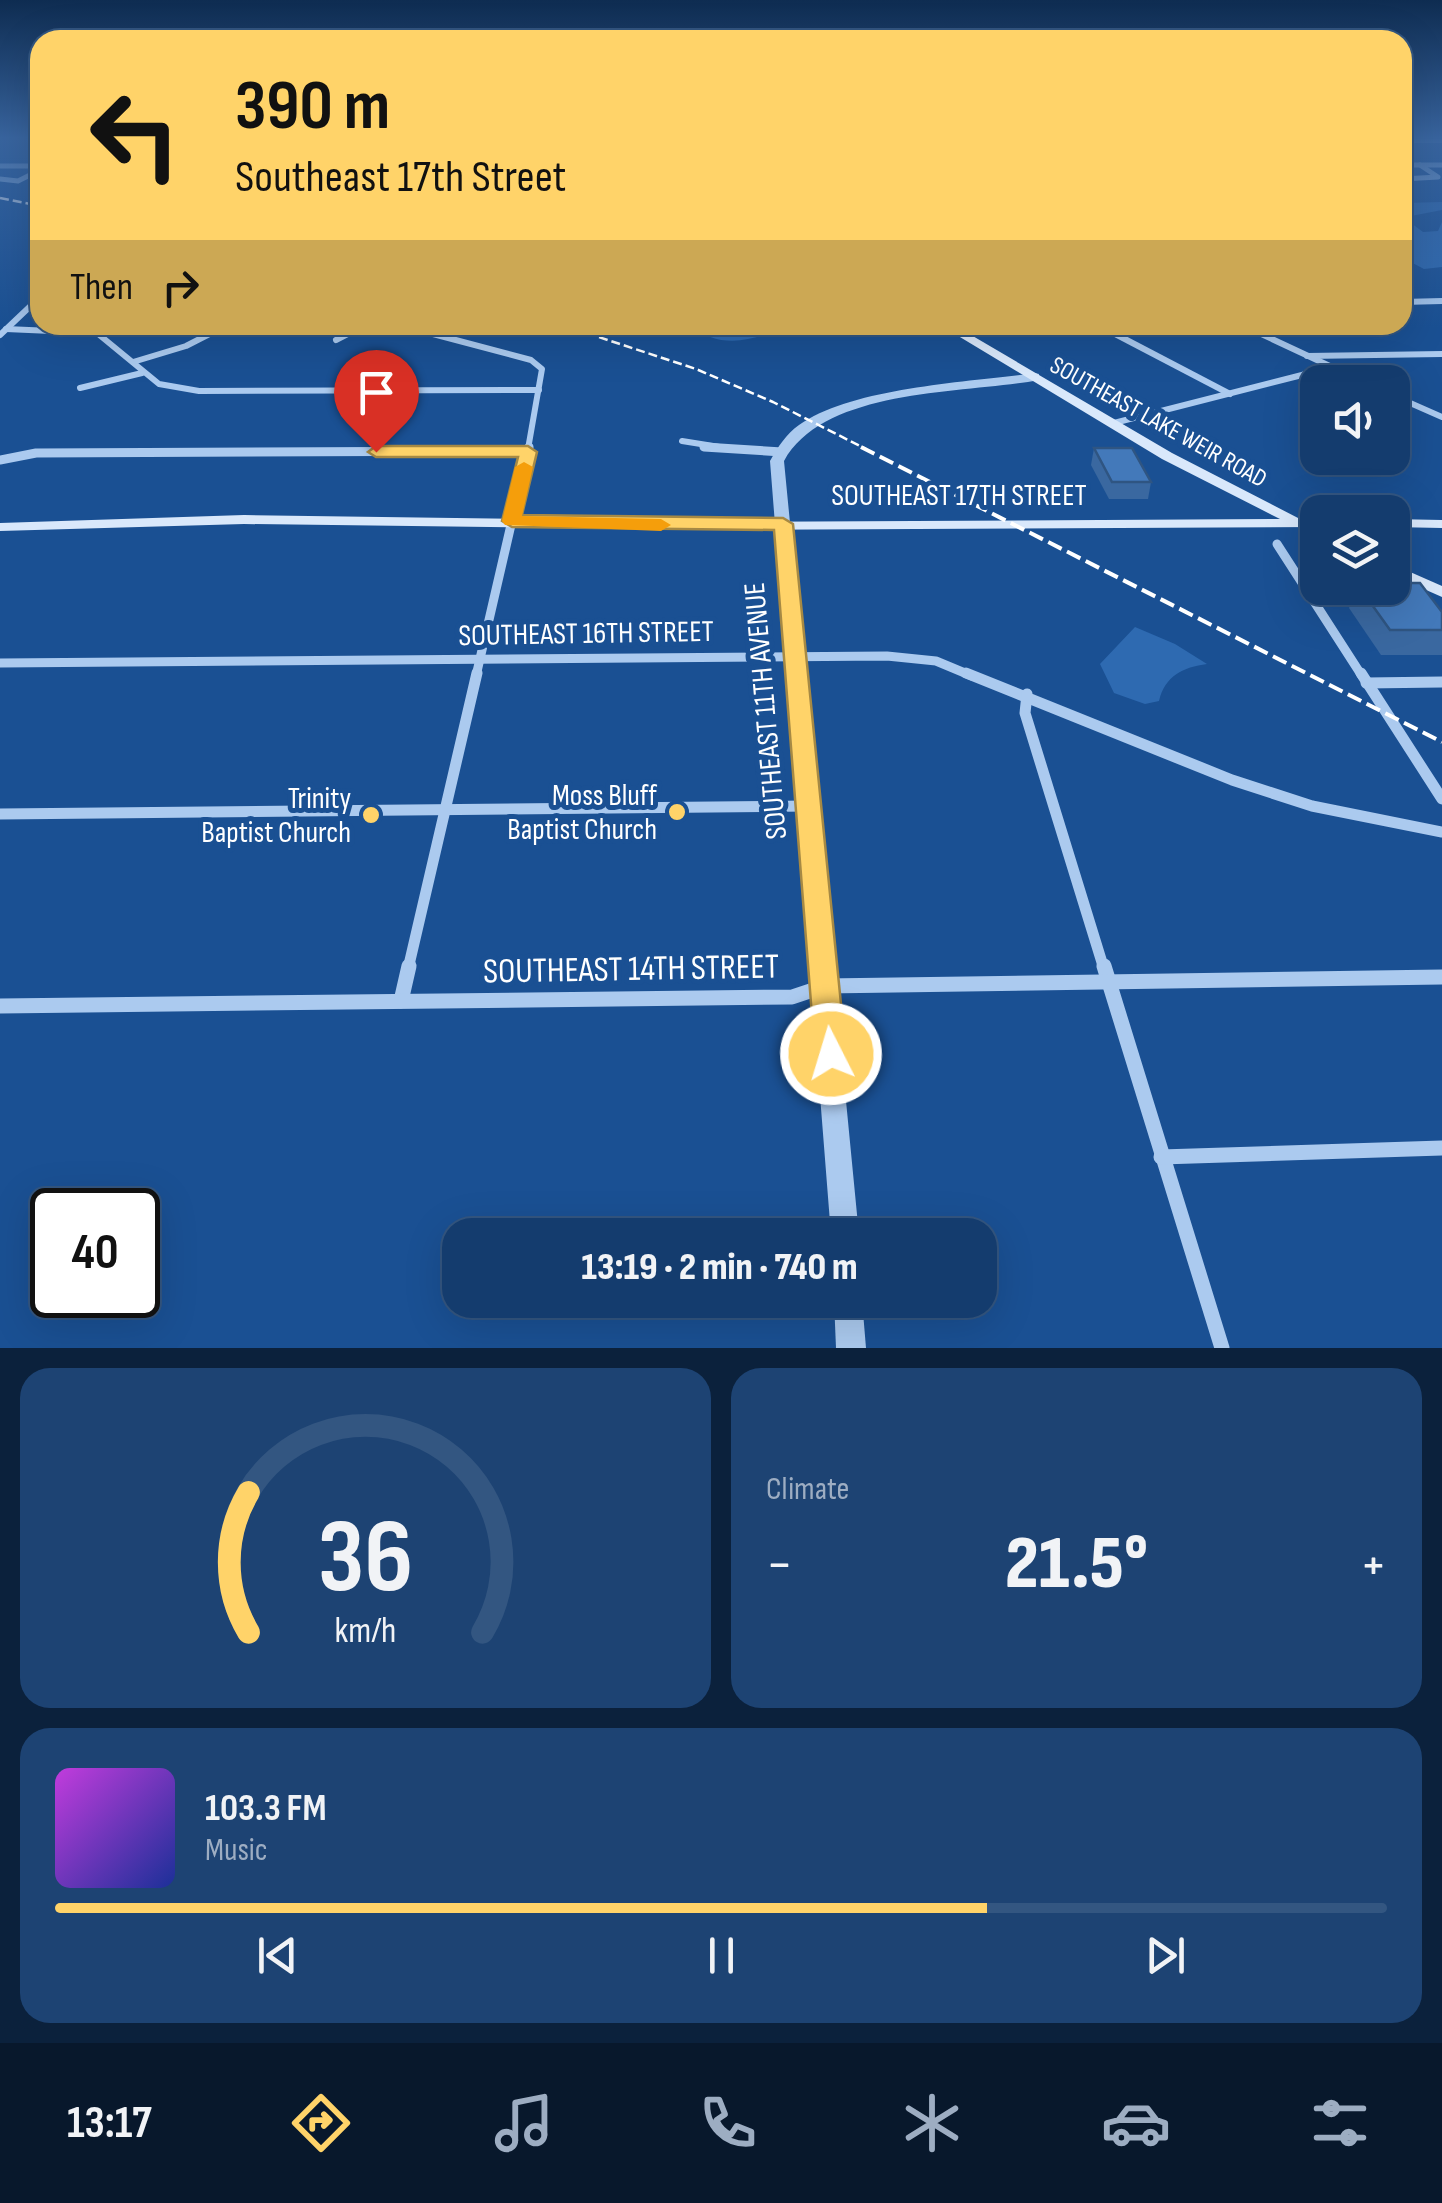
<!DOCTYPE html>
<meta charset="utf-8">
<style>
:root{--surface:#143c6e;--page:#1d4373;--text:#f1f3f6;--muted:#9dadc2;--line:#335681;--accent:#ffd369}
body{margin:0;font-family:"Sofia Sans Condensed",sans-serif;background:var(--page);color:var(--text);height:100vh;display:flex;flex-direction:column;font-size:38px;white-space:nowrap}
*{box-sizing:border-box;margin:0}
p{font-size:32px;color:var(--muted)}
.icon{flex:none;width:55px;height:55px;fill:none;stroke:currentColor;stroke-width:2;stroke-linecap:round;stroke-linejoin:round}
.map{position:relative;height:1348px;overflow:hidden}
.side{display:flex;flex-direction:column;gap:20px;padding:20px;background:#0b213c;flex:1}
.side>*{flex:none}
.hud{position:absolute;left:30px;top:30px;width:1382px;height:305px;border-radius:30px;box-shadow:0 10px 40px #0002,0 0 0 2px var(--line);background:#ffd369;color:#111;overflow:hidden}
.fabs{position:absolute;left:1300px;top:365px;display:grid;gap:20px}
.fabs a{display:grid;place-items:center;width:110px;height:110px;border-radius:20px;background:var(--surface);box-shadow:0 10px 40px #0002,0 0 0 2px var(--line);font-size:50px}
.speed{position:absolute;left:30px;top:1188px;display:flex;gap:20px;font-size:50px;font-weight:700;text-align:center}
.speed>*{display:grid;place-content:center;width:130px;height:130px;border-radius:50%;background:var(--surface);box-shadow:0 10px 40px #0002,0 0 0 2px var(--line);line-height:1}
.speed .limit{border:5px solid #111;border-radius:15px;background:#fff;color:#111}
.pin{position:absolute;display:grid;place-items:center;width:85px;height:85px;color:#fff;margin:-102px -42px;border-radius:50% 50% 50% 0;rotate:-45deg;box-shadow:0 0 10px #0007}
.pin .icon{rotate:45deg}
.me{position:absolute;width:110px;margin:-55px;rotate:355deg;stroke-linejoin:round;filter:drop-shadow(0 0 8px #0008)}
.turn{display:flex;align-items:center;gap:35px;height:210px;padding:0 40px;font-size:45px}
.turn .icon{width:130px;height:130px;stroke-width:2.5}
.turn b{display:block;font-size:70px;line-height:85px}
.then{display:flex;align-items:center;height:95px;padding:0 40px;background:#0003;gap:20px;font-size:38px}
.big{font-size:75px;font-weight:800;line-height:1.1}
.side .card{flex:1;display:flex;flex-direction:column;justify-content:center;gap:15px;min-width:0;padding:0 35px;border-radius:30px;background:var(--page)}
.side .dial{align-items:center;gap:0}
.dial svg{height:260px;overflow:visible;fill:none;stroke:var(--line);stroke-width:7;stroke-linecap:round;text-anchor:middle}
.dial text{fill:var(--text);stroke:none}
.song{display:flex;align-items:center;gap:30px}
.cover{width:120px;height:120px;border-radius:15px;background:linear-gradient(135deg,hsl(290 70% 55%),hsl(230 70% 35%))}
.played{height:10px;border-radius:5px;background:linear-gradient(90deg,var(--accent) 70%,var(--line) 70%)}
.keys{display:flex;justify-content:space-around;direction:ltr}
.heat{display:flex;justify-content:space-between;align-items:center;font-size:55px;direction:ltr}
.side .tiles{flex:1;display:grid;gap:20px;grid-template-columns:1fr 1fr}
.card:last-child{grid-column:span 2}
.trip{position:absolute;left:442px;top:1218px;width:555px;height:100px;border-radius:30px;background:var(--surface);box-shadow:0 10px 40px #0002,0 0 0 2px var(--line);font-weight:800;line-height:100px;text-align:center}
.tabs{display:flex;height:160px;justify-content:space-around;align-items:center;background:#08182c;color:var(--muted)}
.tabs .icon{width:70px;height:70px}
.tabs .selected{color:var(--accent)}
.tabs b{font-size:45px;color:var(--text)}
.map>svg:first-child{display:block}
.green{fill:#2e6ab1}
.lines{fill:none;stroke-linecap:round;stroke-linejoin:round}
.minor-far4{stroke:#abcaef;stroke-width:5}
.minor-far3{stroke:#abcaef;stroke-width:6}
.minor-far2{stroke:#abcaef;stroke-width:9}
.minor-far1{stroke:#abcaef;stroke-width:11}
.minor{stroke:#abcaef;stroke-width:15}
.tertiary{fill:#abcaef;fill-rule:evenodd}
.secondary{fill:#d9e8fb;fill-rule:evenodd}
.rail-far1{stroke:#fff;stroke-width:2.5;stroke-dasharray:9 4;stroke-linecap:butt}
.rail{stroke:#fff;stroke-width:4;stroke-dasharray:15 6;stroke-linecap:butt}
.wall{fill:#3a68a0}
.building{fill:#4379ba;stroke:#2f5582;stroke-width:2.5}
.route{fill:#ffd369;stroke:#a68944;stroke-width:2.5}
.slow{fill:#f59e0b}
.poi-dot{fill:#ffd369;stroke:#1a5093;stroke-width:4}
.labels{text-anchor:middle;stroke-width:10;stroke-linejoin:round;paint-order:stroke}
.far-street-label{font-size:25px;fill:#fff;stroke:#1a5093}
.street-label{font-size:30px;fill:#fff;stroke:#1a5093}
.poi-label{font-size:30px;fill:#fff;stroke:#1a5093;text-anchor:end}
.near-street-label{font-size:35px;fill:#fff;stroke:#1a5093}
</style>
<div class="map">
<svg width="1442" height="1348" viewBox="0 0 1442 1348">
<rect width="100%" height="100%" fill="#1a5093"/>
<g class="green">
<path d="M1442,202V210L1411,216V223L1423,232L1438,231L1442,222V267L1424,269L1403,258V245L1412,244L1403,236V203Z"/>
<path d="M690,325H759L769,333C741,344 713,345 690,325Z"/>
<path d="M1135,627L1175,644L1207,664C1183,667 1165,676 1159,701L1145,704L1114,693L1100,664Z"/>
</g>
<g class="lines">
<g class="minor-far4">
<path d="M1402,165H1442"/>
<path d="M0,166H40"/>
<path d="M0,179L18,181L40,170"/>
<path d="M1402,179L1438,177L1420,165"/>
</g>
<g class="minor-far3">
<path d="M1402,302L1442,301"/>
<path d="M399,325L531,360L542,369L528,449"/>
<path d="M1098,325L1230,394"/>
<path d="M1242,325L1364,382"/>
<path d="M6,329L97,333L159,384L199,391L539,390"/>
<path d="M0,335L40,297"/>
<path d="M336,340L365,325"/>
<path d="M1307,356L1442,354"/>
<path d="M133,362L186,346L227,325"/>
<path d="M80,388L142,373"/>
<path d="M1392,395L1442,417"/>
<path d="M1114,423L1302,375L1326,365"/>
<path d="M682,441L732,449"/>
</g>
<g class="minor-far2">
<path d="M704,447L782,452"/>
<path d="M0,460L36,453L528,451"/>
<path d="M1277,544L1362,676"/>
<path d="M0,663L887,656L936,661L972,676"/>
<path d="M476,676L529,447"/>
</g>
<g class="minor-far1">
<path d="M966,673L1232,780L1312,806L1442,832"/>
<path d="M1361,673L1442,799"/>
<path d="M1366,683L1442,682"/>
<path d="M1027,694L1025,713L1104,969"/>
<path d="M0,814L808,806"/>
<path d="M408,969L477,673"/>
</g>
<g class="minor">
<path d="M1104,966L1222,1348"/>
<path d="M401,1001L409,966"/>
<path d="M0,1006L792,997L825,986L1442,977"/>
<path d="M1161,1157L1442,1148"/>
</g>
<g class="tertiary">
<rect x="1402" y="139" width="40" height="4"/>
<path d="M1035,373L1039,374V380C965,394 825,387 784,461L859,1235H831L770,461C778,447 786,434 799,425C852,387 970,382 1035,373Z"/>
<path d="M834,1300H862L866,1348H836Z"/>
</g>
<g class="secondary">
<path d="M940,325H954L1172,453L1300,519H1318V527L734,530L244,524L0,531V523L244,515L734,522L1280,519L1162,459Z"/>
<path d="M1392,519L1442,520V528L1392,527Z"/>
<path d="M1392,564L1442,586V597L1392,575Z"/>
</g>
<g class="rail-far1">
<path d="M0,198L40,206"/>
<path d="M562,325L696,369L773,402L866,449"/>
</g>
<path class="rail" d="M861,447L1442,742"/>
</g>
<g class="wall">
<path d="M1094,448L1151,482L1148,499H1109L1091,465Z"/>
<path d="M1356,588H1392L1442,612V655H1381L1349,608Z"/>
</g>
<g class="building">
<path d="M1094,448H1132L1151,482H1112Z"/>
<path d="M1392,583H1420L1442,612V630H1390L1360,588H1392Z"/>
</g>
<linearGradient id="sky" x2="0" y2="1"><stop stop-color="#0e2c51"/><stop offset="0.42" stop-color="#38649e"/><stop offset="1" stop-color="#38649e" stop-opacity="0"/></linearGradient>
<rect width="1442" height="328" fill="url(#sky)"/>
<path class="route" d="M528,446L537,452L522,515L783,518L793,524L846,1054L842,1063L831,1067L820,1063L815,1054L774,530L512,527L502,521L518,457H376L368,452L376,446Z"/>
<path class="slow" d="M524,462L533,467L522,516L661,519L671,525L661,531L505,525L502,521L515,467Z"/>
<g class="poi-dot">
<circle cx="677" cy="812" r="10"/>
<circle cx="371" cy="815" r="10"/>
</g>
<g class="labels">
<g class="far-street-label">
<text transform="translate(1159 421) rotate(29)" y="9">SOUTHEAST LAKE WEIR ROAD</text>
</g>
<g class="street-label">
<text x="959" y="505">SOUTHEAST 17TH STREET</text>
<text transform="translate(586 633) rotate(-1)" y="10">SOUTHEAST 16TH STREET</text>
<text transform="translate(765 711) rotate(-95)" y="10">SOUTHEAST 11TH AVENUE</text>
</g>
<g class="poi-label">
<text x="657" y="805">Moss Bluff<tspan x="657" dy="34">Baptist Church</tspan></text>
<text x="351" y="808">Trinity<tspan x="351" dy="34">Baptist Church</tspan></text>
</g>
<g class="near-street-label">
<text transform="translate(631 968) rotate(-1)" y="12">SOUTHEAST 14TH STREET</text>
</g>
</g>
</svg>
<div class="fabs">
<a><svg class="icon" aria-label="sound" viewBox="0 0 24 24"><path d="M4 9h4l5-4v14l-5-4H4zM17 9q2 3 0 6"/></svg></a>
<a><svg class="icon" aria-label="layers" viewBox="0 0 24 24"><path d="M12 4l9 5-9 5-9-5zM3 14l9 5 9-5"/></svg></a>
</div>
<div class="speed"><div class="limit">40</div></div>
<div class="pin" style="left:376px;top:452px;background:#d93025"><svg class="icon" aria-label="arrive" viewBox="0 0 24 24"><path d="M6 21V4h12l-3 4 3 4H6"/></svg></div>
<svg class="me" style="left:831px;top:1054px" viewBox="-20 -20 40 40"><circle r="17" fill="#ffd369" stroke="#fff" stroke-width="3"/><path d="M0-11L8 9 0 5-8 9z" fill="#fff"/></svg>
<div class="trip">13:19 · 2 min · 740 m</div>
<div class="hud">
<div class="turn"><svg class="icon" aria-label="left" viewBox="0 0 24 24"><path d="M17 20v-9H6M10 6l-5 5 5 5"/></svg><div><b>390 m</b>Southeast 17th Street</div></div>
<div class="then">Then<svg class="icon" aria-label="right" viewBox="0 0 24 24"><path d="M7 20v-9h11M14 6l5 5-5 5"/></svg></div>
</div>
</div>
<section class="side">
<div class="tiles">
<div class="card dial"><svg viewBox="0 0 100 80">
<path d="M14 69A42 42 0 1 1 86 69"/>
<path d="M14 69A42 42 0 0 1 14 26" stroke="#ffd369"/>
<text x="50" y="56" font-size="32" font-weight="700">36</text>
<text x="50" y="72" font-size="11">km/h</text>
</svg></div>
<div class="card"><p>Climate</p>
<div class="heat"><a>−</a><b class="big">21.5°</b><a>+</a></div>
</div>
<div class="card">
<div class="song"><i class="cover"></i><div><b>103.3 FM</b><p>Music</p></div></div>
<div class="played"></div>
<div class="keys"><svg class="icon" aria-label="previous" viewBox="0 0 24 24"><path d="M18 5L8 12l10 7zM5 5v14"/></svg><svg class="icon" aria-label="pause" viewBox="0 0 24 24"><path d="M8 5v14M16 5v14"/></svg><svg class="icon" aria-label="next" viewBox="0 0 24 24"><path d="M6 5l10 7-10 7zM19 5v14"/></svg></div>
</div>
</div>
</section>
<nav class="tabs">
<b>13:17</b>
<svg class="icon selected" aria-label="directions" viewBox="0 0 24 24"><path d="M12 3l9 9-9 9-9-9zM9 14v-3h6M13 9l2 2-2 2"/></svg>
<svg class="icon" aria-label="music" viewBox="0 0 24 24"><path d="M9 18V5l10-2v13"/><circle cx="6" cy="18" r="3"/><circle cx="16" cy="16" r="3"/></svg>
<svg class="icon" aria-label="phone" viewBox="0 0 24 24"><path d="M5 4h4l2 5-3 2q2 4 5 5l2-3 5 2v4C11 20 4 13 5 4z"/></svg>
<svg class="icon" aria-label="climate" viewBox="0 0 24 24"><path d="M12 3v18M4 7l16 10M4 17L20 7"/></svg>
<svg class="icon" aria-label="car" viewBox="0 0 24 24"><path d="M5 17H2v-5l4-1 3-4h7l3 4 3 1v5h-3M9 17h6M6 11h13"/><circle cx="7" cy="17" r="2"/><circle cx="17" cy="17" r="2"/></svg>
<svg class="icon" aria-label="filters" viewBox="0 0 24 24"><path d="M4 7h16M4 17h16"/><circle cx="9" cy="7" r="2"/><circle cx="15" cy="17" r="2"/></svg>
</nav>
